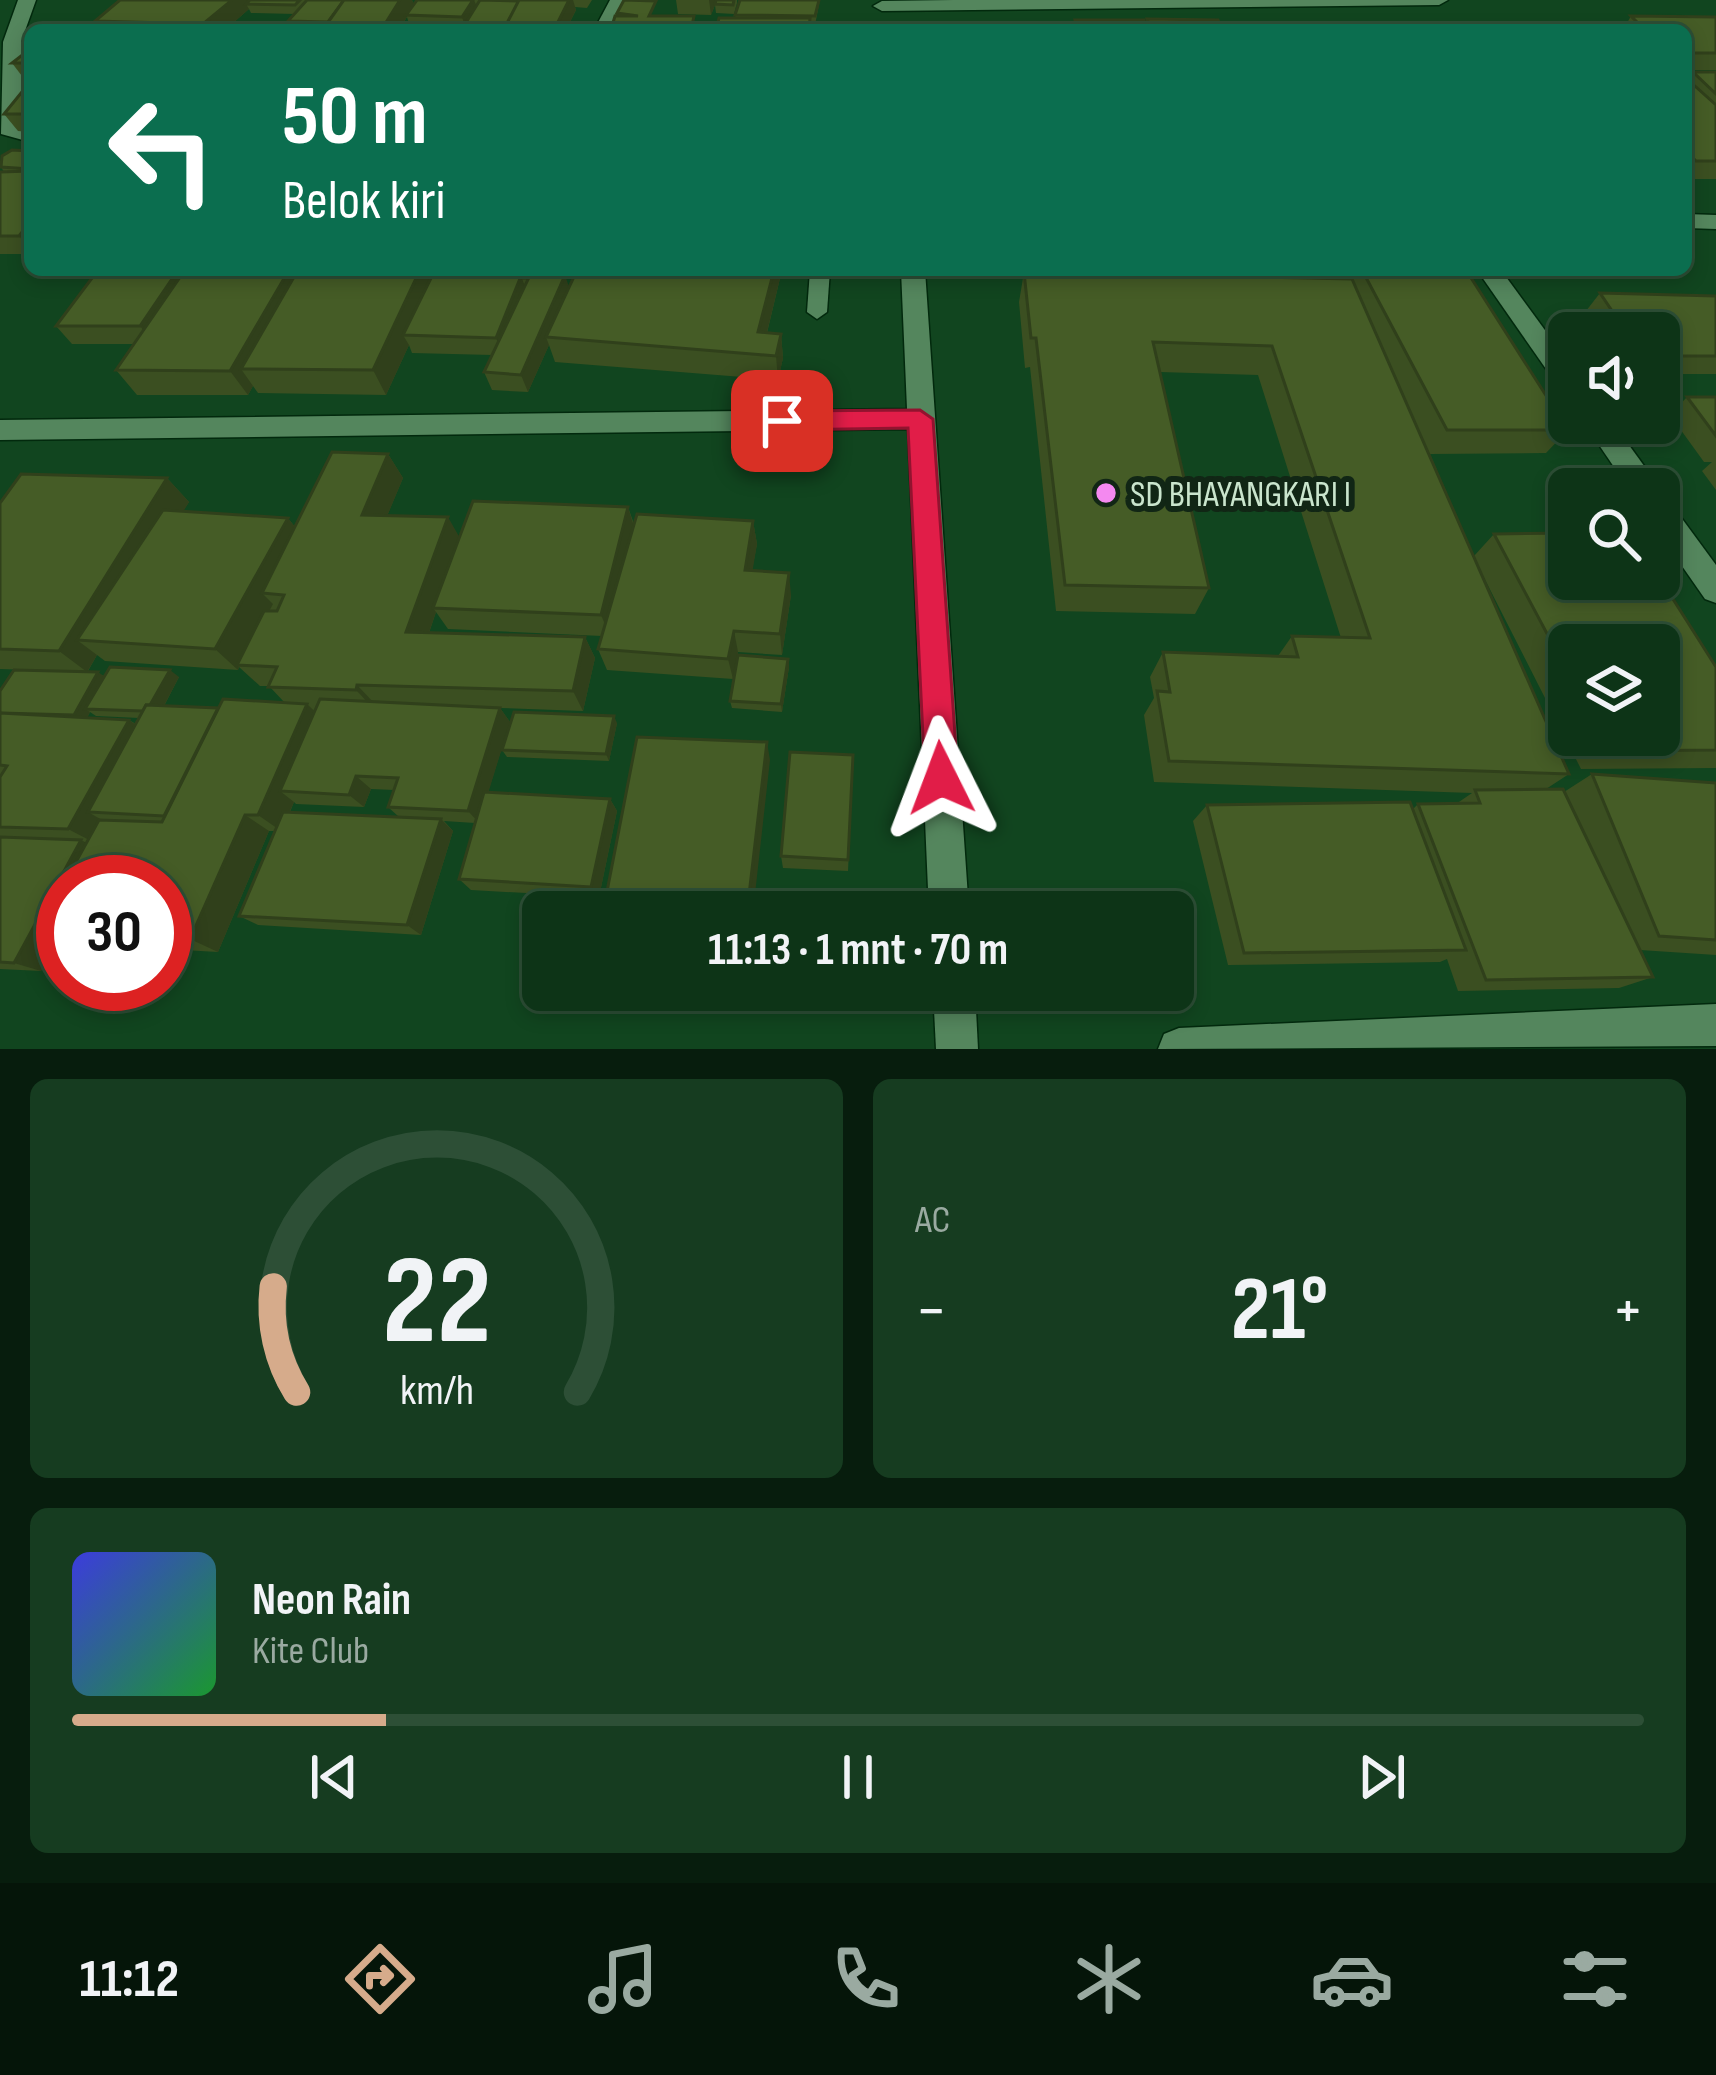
<!DOCTYPE html>
<html lang="id">
<meta charset="utf-8">
<style>
:root{--surface:#0d3417;--page:#163c20;--text:#f1f3f6;--muted:#9aaaa1;--line:#2d4f36;--accent:#d6ab8b}
body{margin:0;font-family:"Sofia Sans Condensed",sans-serif;background:var(--page);color:var(--text);height:100vh;display:flex;flex-direction:column;font-size:45px;white-space:nowrap}
*{box-sizing:border-box;margin:0}
p{font-size:39px;color:var(--muted)}
.icon{flex:none;width:66px;height:66px;fill:none;stroke:currentColor;stroke-width:2;stroke-linecap:round;stroke-linejoin:round}
.map{position:relative;height:1049px;overflow:hidden}
.side{display:flex;flex-direction:column;gap:30px;padding:30px;background:#071d0d;flex:1}
.side>*{flex:none}
.banner{position:absolute;left:24px;top:24px;width:1668px;height:252px;border-radius:18px;box-shadow:0 6px 18px #0003,0 0 0 3px var(--line);background:#0b6e4f;color:#fff;overflow:hidden}
.buttons{position:absolute;left:1548px;top:312px;display:grid;gap:24px}
.buttons a{display:grid;place-items:center;width:132px;height:132px;border-radius:18px;background:var(--surface);box-shadow:0 6px 18px #0003,0 0 0 3px var(--line);font-size:60px}
.speed{position:absolute;left:36px;top:855px;display:flex;gap:24px;font-size:60px;font-weight:700;text-align:center}
.speed>*{display:grid;place-content:center;width:156px;height:156px;border-radius:50%;background:var(--surface);box-shadow:0 6px 18px #0003,0 0 0 3px var(--line);line-height:1}
.speed .limit{border:18px solid #d22;background:#fff;color:#111}
.pin{position:absolute;display:grid;place-items:center;width:102px;height:102px;color:#fff;margin:-51px;border-radius:24px;box-shadow:0 6px 18px #0006}
.me{position:absolute;width:132px;margin:-66px;rotate:357deg;stroke-linejoin:round;filter:drop-shadow(0 0 9px #0008)}
.turn{display:flex;align-items:center;gap:42px;height:252px;padding:0 60px;font-size:54px}
.turn .icon{width:156px;height:156px;stroke-width:2.5}
.turn b{display:block;font-size:84px;line-height:102px}
.big{font-size:90px;font-weight:700;line-height:1.1}
.side .card{flex:1;display:flex;flex-direction:column;justify-content:center;gap:18px;min-width:0;padding:0 42px;border-radius:18px;background:var(--page)}
.side .dial{align-items:center;gap:0}
.dial svg{height:312px;overflow:visible;fill:none;stroke:var(--line);stroke-width:7;stroke-linecap:round;text-anchor:middle}
.dial text{fill:var(--text);stroke:none}
.song{display:flex;align-items:center;gap:36px}
.cover{width:144px;height:144px;border-radius:18px;background:linear-gradient(135deg,hsl(240 70% 55%),hsl(130 70% 35%))}
.played{height:12px;border-radius:6px;background:linear-gradient(90deg,var(--accent) 20%,var(--line) 20%)}
.keys{display:flex;justify-content:space-around;direction:ltr}
.heat{display:flex;justify-content:space-between;align-items:center;font-size:66px;direction:ltr}
.side .tiles{flex:1;display:grid;gap:30px;grid-template-columns:1fr 1fr}
.card:last-child{grid-column:span 2}
.trip{position:absolute;left:522px;top:891px;width:672px;height:120px;border-radius:18px;background:var(--surface);box-shadow:0 6px 18px #0003,0 0 0 3px var(--line);font-weight:700;line-height:120px;text-align:center}
.menu{display:flex;height:192px;justify-content:space-around;align-items:center;background:#051509;color:var(--muted)}
.menu .icon{width:84px;height:84px}
.menu .current{color:var(--accent)}
.menu b{font-size:54px;color:var(--text)}
.map>svg:first-child{display:block}
.lines{fill:none;stroke-linecap:round;stroke-linejoin:round}
.lane-casing{stroke:#02290d;stroke-width:3}
.street-casing{stroke:#02290d;stroke-width:3}
.lane{fill:#54865d;fill-rule:evenodd}
.street{fill:#54865d;fill-rule:evenodd}
.wall{fill:#3b4f21;fill-rule:evenodd}
.shaded-wall{fill:#30401b}
.building{fill:#455c26;stroke:#30401b;stroke-width:3}
.route{fill:#e11d48;stroke:#92132f;stroke-width:3}
.poi-dot{fill:#f489f0;stroke:#112615;stroke-width:4.5}
.labels{text-anchor:middle;stroke-width:12;stroke-linejoin:round;paint-order:stroke}
.poi-label{font-size:36px;fill:#cae5cd;stroke:#112615;text-anchor:start}
</style>
<div class="map">
<svg width="1716" height="1049" viewBox="0 0 1716 1049">
<rect width="100%" height="100%" fill="#11451f"/>
<g class="lines">
<defs>
<path id="lane" d="M810,270H830L827,312L817,319L807,312Z"/>
<g id="street">
<path d="M18,0H36L21,42V129L30,130V142L1,134L3,42Z"/>
<path d="M610,0H628L612,30H594Z"/>
<path d="M1448,0L1439,5L882,11L873,6L882,1L953,0Z"/>
<path d="M1686,214L1716,215V229L1686,228Z"/>
<path d="M901,270H925L969,912H929L908,429L0,440V420L907,409Z"/>
<path d="M1477,270H1501L1569,363V391L1560,389Z"/>
<path d="M1584,423H1613L1655,481L1660,489L1659,490L1629,489Z"/>
<path d="M1659,497L1669,501L1716,565V603L1705,599L1659,533Z"/>
<path d="M933,990H975L978,1049H936Z"/>
<path d="M1716,1004V1046L1158,1049L1164,1034L1179,1028Z"/>
</g>
</defs>
<use href="#lane" class="lane-casing"/>
<use href="#street" class="street-casing"/>
<use href="#lane" class="lane"/>
<use href="#street" class="street"/>
</g>
<g class="wall">
<path d="M120,0H416H412L414,5L417,0H592L587,8L575,7L576,10L566,30H463L465,26L409,24L407,17L399,30H292L288,21L294,14L251,13L249,9L225,30H100L95,21Z"/>
<path d="M667,0H737V3L734,14L716,13L715,5L711,15L678,14L676,0Z"/>
<path d="M739,0H820L815,25L735,18Z"/>
<path d="M1631,16L1716,17V70H1686V30H1623Z"/>
<path d="M30,49V81L25,80L12,63Z"/>
<path d="M1693,72H1716V179H1686V78H1688Z"/>
<path d="M30,82V132L18,131L4,114Z"/>
<path d="M30,151V254H0V172H4L1,167Z"/>
<path d="M98,270H433L435,274L561,275L569,287L577,270H782L767,333L781,334L783,358L778,380L555,362L549,345L528,392L492,390L484,372L492,355L412,353L409,345L386,395L258,393L253,386L248,395H137L116,370L134,344H72L56,326Z"/>
<path d="M1357,270H1466L1568,430L1546,453L1430,454L1474,556L1494,534L1716,667V768L1581,769L1474,558L1569,774L1546,789L1564,792L1592,774L1716,783V955L1640,950L1653,977L1619,988L1458,991L1447,959L1440,962L1228,965L1193,821L1207,805L1413,809L1418,804H1456L1472,793L1154,782L1144,715L1154,698L1150,677L1163,652L1278,656L1292,636L1341,638L1258,375L1160,372L1209,588L1195,614L1056,611L1030,367L1025,368L1019,302L1024,272L1352,280ZM1569,645L1659,735H1569Z"/>
<path d="M1600,293L1716,296V374H1664L1659,366V333H1600L1586,311Z"/>
<path d="M1687,397H1716V490L1702,471L1712,462H1704L1670,415Z"/>
<path d="M388,454L403,478L387,516L459,537L628,507L634,524L753,521L757,544L752,570L791,595L782,655L738,652L733,679L607,670L598,649L602,636L448,629L436,612L429,633L585,637L595,658L583,711L500,708L510,722L488,792L610,799L617,811L599,897L471,890L459,879L475,823L444,821L453,831L421,935L258,925L239,916L275,831H269L218,952L165,949V882H63V941L58,939L41,971L0,969V691L65,671L0,669V503L167,478L189,502L183,511L288,518L295,527ZM97,655L105,661L238,670L239,667L260,686H269L285,703L218,708L164,706L179,677L104,676L88,671ZM90,712L96,716L139,718L136,724L129,720L87,718ZM371,789L394,790L388,807L399,817L290,812L294,802L296,804L364,807Z"/>
<path d="M788,659L789,667L782,712L732,708L730,701Z"/>
<path d="M617,723L609,761L507,757L502,750Z"/>
<path d="M853,768L848,871L783,868L781,856Z"/>
</g>
<g class="shaded-wall">
<path d="M227,0H250L246,4L249,9L225,30H207L203,24Z"/>
<path d="M400,0H412L414,5L399,30H387L385,24Z"/>
<path d="M473,0H474L477,7L465,26L462,17Z"/>
<path d="M569,0H573L576,10L566,30H557L556,26Z"/>
<path d="M709,0H717L711,15Z"/>
<path d="M30,222V249L19,236Z"/>
<path d="M178,270H202L154,344L140,326Z"/>
<path d="M289,270H312L241,369L253,386L248,395L230,371Z"/>
<path d="M420,270H433L438,280L403,335L409,345L386,395L373,370Z"/>
<path d="M774,270H782L761,357L758,332Z"/>
<path d="M565,275L571,293L546,337L549,345L528,392L521,375Z"/>
<path d="M521,276L528,294L504,356L496,338Z"/>
<path d="M781,334L783,358L778,380L776,356Z"/>
<path d="M388,454L403,478L378,538L362,515Z"/>
<path d="M167,478L189,502L105,642L77,640L97,655L87,672L59,651Z"/>
<path d="M628,507L635,530L610,636L601,615Z"/>
<path d="M448,517L461,540L433,608L436,612L422,653L406,632Z"/>
<path d="M288,518L306,541L262,593L273,604L240,666L237,665L239,667L238,670L215,649Z"/>
<path d="M753,521L757,544L749,592L745,570Z"/>
<path d="M789,573L791,595L782,655L780,634Z"/>
<path d="M734,631L738,652L733,679L728,659Z"/>
<path d="M585,637L595,658L583,711L573,691Z"/>
<path d="M788,659L789,667L782,712L781,704Z"/>
<path d="M170,670L179,677L157,719L146,712Z"/>
<path d="M98,672L108,679L85,709L90,712L85,722L74,715Z"/>
<path d="M357,685L375,704L374,709L356,690Z"/>
<path d="M307,704L327,723L280,791L294,802L281,831L258,815Z"/>
<path d="M500,708L510,722L479,823L468,811Z"/>
<path d="M614,716L617,723L609,761L606,754Z"/>
<path d="M129,720L149,734L88,812L102,820L91,841L68,829Z"/>
<path d="M767,742L770,760L753,912H747Z"/>
<path d="M356,776L371,789L364,807L349,795Z"/>
<path d="M610,799L617,811L599,897L591,887Z"/>
<path d="M245,815L269,831L218,952L190,939Z"/>
<path d="M441,819L453,831L421,935L407,925Z"/>
<path d="M81,840L104,852L88,882H63V929L38,932L58,939L41,971L14,963Z"/>
</g>
<g class="building">
<path d="M120,0H232L203,24L95,21Z"/>
<path d="M250,0H300L295,5L246,4Z"/>
<path d="M307,0H344L328,22L288,21Z"/>
<path d="M344,0H400L385,24H327Z"/>
<path d="M417,0H473L462,17L406,15Z"/>
<path d="M480,0L519,1L504,30L462,29Z"/>
<path d="M519,0H569L556,26L506,25Z"/>
<path d="M624,0L656,1L649,16H694L691,30L640,29L639,26H612L615,16H638L617,13Z"/>
<path d="M716,0H734L733,5L715,4Z"/>
<path d="M740,0H819L815,16L735,15Z"/>
<path d="M1631,16L1716,17V53H1686V30H1645Z"/>
<path d="M719,18H810L809,30H716Z"/>
<path d="M1147,19L1218,20L1223,30H1151Z"/>
<path d="M1075,20H1144L1147,30H1078Z"/>
<path d="M1452,25L1536,26L1540,30H1456Z"/>
<path d="M601,26H639L638,30H600Z"/>
<path d="M1266,27L1357,28L1358,30H1268Z"/>
<rect x="963" y="28" width="67" height="2"/>
<path d="M30,49V63H12Z"/>
<path d="M1693,72H1716V94Z"/>
<path d="M1686,78L1716,105V161H1696L1686,151Z"/>
<path d="M30,82V114H4Z"/>
<path d="M12,150L30,151V169L1,167L2,156Z"/>
<path d="M30,171V222L19,236H0V172Z"/>
<path d="M98,270H178L140,326H56Z"/>
<path d="M185,270H289L230,371L116,370Z"/>
<path d="M298,270H420L373,370L241,369Z"/>
<path d="M444,270H467L464,275L442,274Z"/>
<path d="M475,270H556L555,274L531,273L529,278H521V276L473,275Z"/>
<path d="M577,270H774L758,332L781,334L776,356L546,337Z"/>
<path d="M1362,270H1466L1568,430H1447Z"/>
<path d="M1024,272L1352,279L1569,774L1169,761L1157,691L1170,692L1163,652L1298,657L1292,636L1370,638L1272,346L1153,342L1209,588L1065,585L1036,338H1031Z"/>
<path d="M531,273L565,275L521,375L484,372Z"/>
<path d="M433,274L521,276L496,338L403,335Z"/>
<path d="M1600,293L1716,296V356H1681L1671,342H1659V333H1627Z"/>
<path d="M1687,397H1716V436Z"/>
<path d="M332,452L388,454L362,515L448,517L406,632L585,637L573,691L357,685L356,690L268,687L277,667L237,665L264,611H277L284,595L262,593Z"/>
<path d="M21,474L167,478L59,651L0,649V503Z"/>
<path d="M473,501L628,507L601,615L433,608Z"/>
<path d="M163,510L288,518L215,649L77,640Z"/>
<path d="M637,514L753,521L745,570L789,573L780,634L734,631L728,659L598,649Z"/>
<path d="M1569,533V579H1659V577L1716,667V750L1609,751L1601,735H1659V645H1569V675L1494,534Z"/>
<path d="M738,655L788,659L781,704L730,701Z"/>
<path d="M110,667L170,670L150,705H146L143,711L85,709Z"/>
<path d="M14,670L98,672L74,715L0,713V691Z"/>
<path d="M223,699L307,704L258,815H245L190,939L165,938V882H65L99,820L162,822Z"/>
<path d="M320,699L500,708L468,811L388,807L398,778L356,776L349,795L280,791Z"/>
<path d="M146,705L218,708L164,816L88,812Z"/>
<path d="M514,712L614,716L606,754L502,750Z"/>
<path d="M0,713L129,720L68,829L0,827V777L7,766L0,765Z"/>
<path d="M637,737L767,742L747,912H603Z"/>
<path d="M790,752L853,755L848,860L781,856Z"/>
<path d="M1592,774L1716,783V940L1659,936Z"/>
<path d="M1563,789L1653,977L1486,980L1418,804L1480,803L1475,790Z"/>
<path d="M484,792L610,799L591,887L459,879Z"/>
<path d="M1410,802L1466,950L1244,953L1207,805Z"/>
<path d="M283,812L441,819L407,925L239,916Z"/>
<path d="M0,837L81,840L14,963L0,962Z"/>
<path d="M63,885V933L38,932Z"/>
</g>
<path class="route" d="M920,410L933,419L958,778L953,789L941,793L930,789L925,778L908,428L782,430L770,421L782,411Z"/>
<circle class="poi-dot" cx="1106" cy="493" r="12"/>
<g class="labels">
<g class="poi-label">
<text x="1130" y="506">SD BHAYANGKARI I</text>
</g>
</g>
</svg>
<div class="buttons">
<a><svg class="icon" aria-label="sound" viewBox="0 0 24 24"><path d="M4 9h4l5-4v14l-5-4H4zM17 9q2 3 0 6"/></svg></a>
<a><svg class="icon" aria-label="search" viewBox="0 0 24 24"><circle cx="10" cy="10" r="6"/><path d="M15 15l6 6"/></svg></a>
<a><svg class="icon" aria-label="layers" viewBox="0 0 24 24"><path d="M12 4l9 5-9 5-9-5zM3 14l9 5 9-5"/></svg></a>
</div>
<div class="speed"><div class="limit">30</div></div>
<div class="pin" style="left:782px;top:421px;background:#d93025"><svg class="icon" aria-label="arrive" viewBox="0 0 24 24"><path d="M6 21V4h12l-3 4 3 4H6"/></svg></div>
<svg class="me" style="left:941px;top:778px" viewBox="-20 -20 40 40"><path d="M0-17L14 15 0 8-14 15z" fill="#e11d48" stroke="#fff" stroke-width="4"/></svg>
<div class="trip">11:13 · 1 mnt · 70 m</div>
<div class="banner">
<div class="turn"><svg class="icon" aria-label="left" viewBox="0 0 24 24"><path d="M17 20v-9H6M10 6l-5 5 5 5"/></svg><div><b>50 m</b>Belok kiri</div></div>
</div>
</div>
<section class="side">
<div class="tiles">
<div class="card dial"><svg viewBox="0 0 100 80">
<path d="M14 69A42 42 0 1 1 86 69"/>
<path d="M14 69A42 42 0 0 1 8 42" stroke="#d6ab8b"/>
<text x="50" y="56" font-size="32" font-weight="700">22</text>
<text x="50" y="72" font-size="11">km/h</text>
</svg></div>
<div class="card"><p>AC</p>
<div class="heat"><a>−</a><b class="big">21°</b><a>+</a></div>
</div>
<div class="card">
<div class="song"><i class="cover"></i><div><b>Neon Rain</b><p>Kite Club</p></div></div>
<div class="played"></div>
<div class="keys"><svg class="icon" aria-label="previous" viewBox="0 0 24 24"><path d="M18 5L8 12l10 7zM5 5v14"/></svg><svg class="icon" aria-label="pause" viewBox="0 0 24 24"><path d="M8 5v14M16 5v14"/></svg><svg class="icon" aria-label="next" viewBox="0 0 24 24"><path d="M6 5l10 7-10 7zM19 5v14"/></svg></div>
</div>
</div>
</section>
<nav class="menu">
<b>11:12</b>
<svg class="icon current" aria-label="directions" viewBox="0 0 24 24"><path d="M12 3l9 9-9 9-9-9zM9 14v-3h6M13 9l2 2-2 2"/></svg>
<svg class="icon" aria-label="music" viewBox="0 0 24 24"><path d="M9 18V5l10-2v13"/><circle cx="6" cy="18" r="3"/><circle cx="16" cy="16" r="3"/></svg>
<svg class="icon" aria-label="phone" viewBox="0 0 24 24"><path d="M5 4h4l2 5-3 2q2 4 5 5l2-3 5 2v4C11 20 4 13 5 4z"/></svg>
<svg class="icon" aria-label="climate" viewBox="0 0 24 24"><path d="M12 3v18M4 7l16 10M4 17L20 7"/></svg>
<svg class="icon" aria-label="car" viewBox="0 0 24 24"><path d="M5 17H2v-5l4-1 3-4h7l3 4 3 1v5h-3M9 17h6M6 11h13"/><circle cx="7" cy="17" r="2"/><circle cx="17" cy="17" r="2"/></svg>
<svg class="icon" aria-label="filters" viewBox="0 0 24 24"><path d="M4 7h16M4 17h16"/><circle cx="9" cy="7" r="2"/><circle cx="15" cy="17" r="2"/></svg>
</nav>
